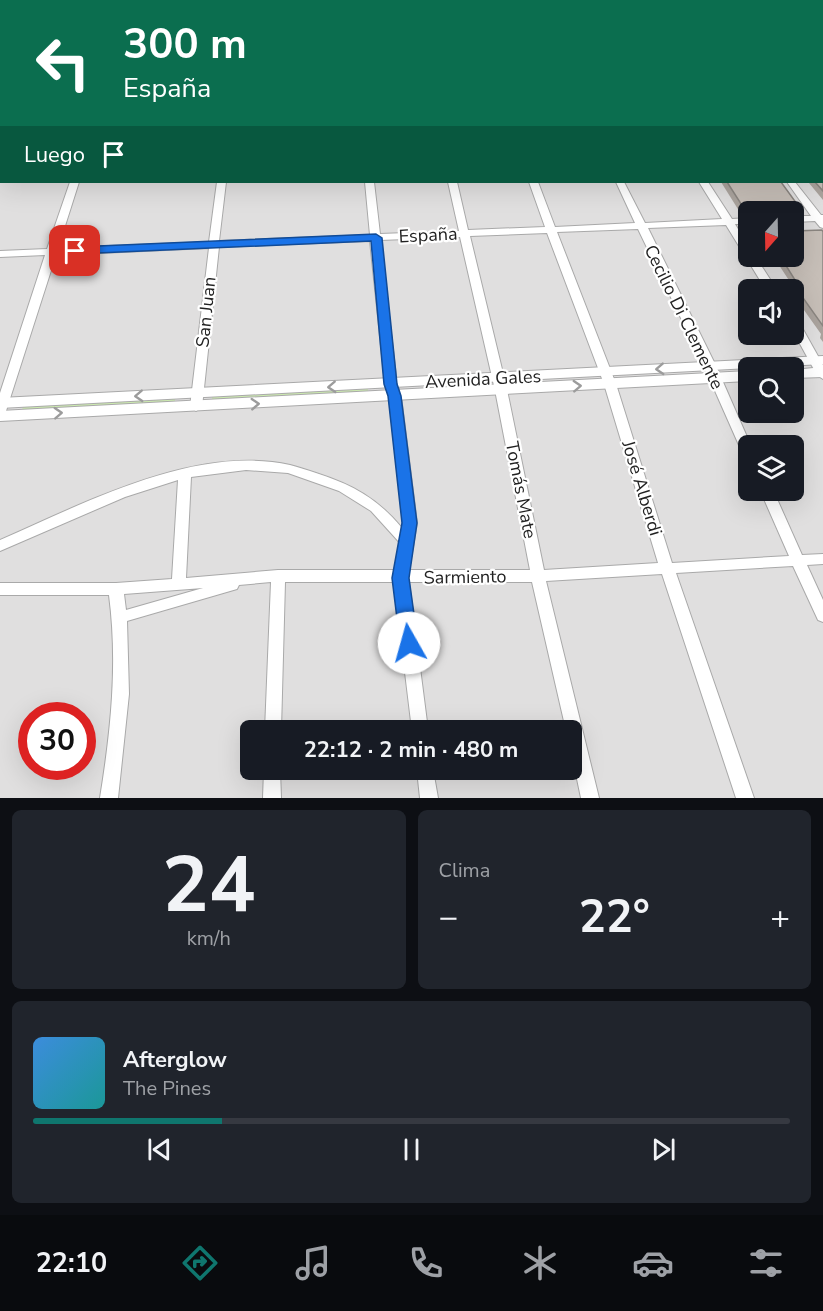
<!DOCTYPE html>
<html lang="es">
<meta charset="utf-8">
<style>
:root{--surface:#171b24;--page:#20242c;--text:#f1f3f6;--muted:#9ea1a6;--line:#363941;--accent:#0f766e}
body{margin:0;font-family:"Nunito Sans",sans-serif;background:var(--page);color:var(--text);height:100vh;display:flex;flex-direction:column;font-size:22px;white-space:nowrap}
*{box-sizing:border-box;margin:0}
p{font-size:20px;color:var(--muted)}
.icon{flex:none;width:33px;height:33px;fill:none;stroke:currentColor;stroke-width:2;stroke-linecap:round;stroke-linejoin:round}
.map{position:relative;height:798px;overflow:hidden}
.side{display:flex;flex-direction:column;gap:12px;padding:12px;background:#0d0f14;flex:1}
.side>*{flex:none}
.banner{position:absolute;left:0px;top:0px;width:824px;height:183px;box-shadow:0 6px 24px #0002;background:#0b6e4f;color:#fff;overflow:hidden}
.needle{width:39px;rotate:200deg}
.tools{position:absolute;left:738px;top:201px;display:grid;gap:12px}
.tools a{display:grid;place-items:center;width:66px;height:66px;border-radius:9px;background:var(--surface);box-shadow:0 6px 24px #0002;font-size:30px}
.speed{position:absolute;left:18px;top:702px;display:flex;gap:12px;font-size:30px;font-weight:700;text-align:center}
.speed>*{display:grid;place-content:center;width:78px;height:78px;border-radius:50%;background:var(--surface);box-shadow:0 6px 24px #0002;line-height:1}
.speed .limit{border:9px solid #d22;background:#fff;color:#111}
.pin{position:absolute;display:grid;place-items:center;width:51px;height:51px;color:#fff;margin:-26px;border-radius:12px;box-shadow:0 3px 9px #0006}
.me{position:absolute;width:66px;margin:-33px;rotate:353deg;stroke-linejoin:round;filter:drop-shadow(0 0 4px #0008)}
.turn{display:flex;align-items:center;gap:21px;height:126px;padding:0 24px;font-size:27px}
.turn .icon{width:78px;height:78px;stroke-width:2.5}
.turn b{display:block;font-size:42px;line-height:51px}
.then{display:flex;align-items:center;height:57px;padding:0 24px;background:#0003;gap:12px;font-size:22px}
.big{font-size:45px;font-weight:700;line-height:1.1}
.side .tile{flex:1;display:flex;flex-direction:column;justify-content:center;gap:9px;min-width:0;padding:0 21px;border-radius:9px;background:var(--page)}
.side .dial{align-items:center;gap:0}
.dial b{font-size:78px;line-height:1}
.song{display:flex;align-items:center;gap:18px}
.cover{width:72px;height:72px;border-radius:9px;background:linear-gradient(135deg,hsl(210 70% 55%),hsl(180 70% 35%))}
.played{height:6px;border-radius:3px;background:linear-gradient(90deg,var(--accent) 25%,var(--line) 25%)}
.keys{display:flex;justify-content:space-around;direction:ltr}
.heat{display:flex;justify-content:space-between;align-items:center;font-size:33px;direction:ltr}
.side .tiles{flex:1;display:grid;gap:12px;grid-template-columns:1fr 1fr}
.tile:last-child{grid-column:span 2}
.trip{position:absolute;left:240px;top:720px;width:342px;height:60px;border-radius:9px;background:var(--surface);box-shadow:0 6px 24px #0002;font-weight:700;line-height:60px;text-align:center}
.tabs{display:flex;height:96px;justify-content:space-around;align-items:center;background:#090b0e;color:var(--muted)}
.tabs .icon{width:42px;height:42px}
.tabs .on{color:var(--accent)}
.tabs b{font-size:27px;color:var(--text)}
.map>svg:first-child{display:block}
.residential{fill:#e0dfdf;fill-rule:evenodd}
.grass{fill:#cdebb0}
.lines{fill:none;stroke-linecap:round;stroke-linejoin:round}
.minor-casing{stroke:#a9a9a9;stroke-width:2}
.tertiary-casing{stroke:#a9a9a9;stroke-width:2}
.minor{fill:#fff;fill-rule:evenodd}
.tertiary{fill:#fff;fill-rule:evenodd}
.wall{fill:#aba49e}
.building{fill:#c7bfb8;stroke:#8b8681;stroke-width:1.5}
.oneway{stroke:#9c9c9c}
.route{fill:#1a73e8;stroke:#114b97;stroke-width:1.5}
.labels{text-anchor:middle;stroke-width:4.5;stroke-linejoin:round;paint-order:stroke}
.street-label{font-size:18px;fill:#222;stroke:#fff}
</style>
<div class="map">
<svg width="823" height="798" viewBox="0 0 823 798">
<rect width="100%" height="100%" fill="#f2efe9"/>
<path class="residential" d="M0,0H823V798H0ZM2,2H822V182H2ZM748,212H794V256H748ZM748,290H794V334H748ZM748,368H794V412H748ZM748,446H794V490H748ZM32,716H82V766H32ZM250,730H572V770H250Z"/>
<g class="grass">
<path d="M368,389V393L212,401V397Z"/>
<path d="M175,399V402L22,410L23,406Z"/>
</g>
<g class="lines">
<defs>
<g id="minor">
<rect x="36" y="0" width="6" height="2"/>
<path d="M129,0H135L128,2Z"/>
<rect x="236" y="0" width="6" height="2"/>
<rect x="345" y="0" width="6" height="2"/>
<path d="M469,0H475L476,2H469Z"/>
<path d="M532,0H538L539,2H532Z"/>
<path d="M655,0H661L662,2H655Z"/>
<path d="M705,0H755L702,2Z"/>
<rect x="822" y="7" width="1" height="4"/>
<rect x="0" y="21" width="2" height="4"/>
<path d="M0,71H2L0,78Z"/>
<rect x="822" y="116" width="1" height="5"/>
<rect x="0" y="146" width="2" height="6"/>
<path d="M70,182H79L58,248L209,242L217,182H226L219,241L370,235L365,182H374L380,234L459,231L448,182H457L468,230L545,227L529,182H538L555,227L635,223L616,182H624L645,223L722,219L699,182H708L732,219L748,218V224H735L748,246V256H755L777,290H766L726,225L648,228L716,366L751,446H748V456L744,455L742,452L704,366L638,229L557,232L616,384L672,563L789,556L760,490H773L802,555L823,554V564L807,565L823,600V622L818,620L793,566L676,573L754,798H736L662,574L546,581L599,798H581L572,755V730H566L532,582H409L428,730H412L394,582H285L281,730H265L271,582L239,585L237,589L127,621L129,694L118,798H100C111,730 118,663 109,595H0V583H116L172,579L178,480L125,497L0,551V540C85,503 196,444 290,465C298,467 307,470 316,473C353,485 377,498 402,528L403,523L389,396L385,384L370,241L219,247L202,407L196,411L190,407L209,248L56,255L6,411L0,415V393L45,255L0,257V251L47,249ZM547,233L604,384L658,563L544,570L507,390L470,236ZM460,237L495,390L530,570H409L417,523L401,396L397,384L380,240ZM246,470L288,473L339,491L371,511L400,543L395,570H278L186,578L191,477ZM203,588L126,610L124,594Z"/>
<path d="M787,182H795L821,215H823V228L820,227L815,221L794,222V216H811Z"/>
<path d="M794,321L800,324L823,365V379L817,375L794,333Z"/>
<path d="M264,770H280L281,798H263Z"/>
<path d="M417,770H433L438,798H420Z"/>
</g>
<g id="tertiary">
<path d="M780,0H789L790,2H781Z"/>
<path d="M810,0H819L820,2H811Z"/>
<path d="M822,35L823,36V42L822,41Z"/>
<rect x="0" y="62" width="2" height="6"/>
<path d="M823,356V364L0,408V398Z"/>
<path d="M823,367V377L794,378V370Z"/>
<path d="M748,371V381L0,421V411Z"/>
</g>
</defs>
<use href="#minor" class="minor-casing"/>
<use href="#tertiary" class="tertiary-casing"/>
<use href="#minor" class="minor"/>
<use href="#tertiary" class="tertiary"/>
</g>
<g class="wall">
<path d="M372,0H447V1L444,2H372Z"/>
<path d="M486,0H527L526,2H486Z"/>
<path d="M554,0H584L555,1Z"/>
<path d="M823,126V200L809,183V182H822Z"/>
<path d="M721,182H781L797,204L795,211L748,212V213L741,214Z"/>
<path d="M823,232V342L820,338L821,334L794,296L796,291L773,256H794Z"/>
</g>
<g class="building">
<path d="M822,124L823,126V191L815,182H822Z"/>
<path d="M727,182H781L797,204L743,207Z"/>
<path d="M822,230L823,232V326L796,288H800L780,256H794V231Z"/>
</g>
<defs><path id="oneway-chevron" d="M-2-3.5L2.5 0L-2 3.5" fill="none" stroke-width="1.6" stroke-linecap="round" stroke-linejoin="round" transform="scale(1.5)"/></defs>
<g class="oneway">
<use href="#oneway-chevron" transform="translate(660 369) rotate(177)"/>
<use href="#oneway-chevron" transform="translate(577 386) rotate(-3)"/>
<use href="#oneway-chevron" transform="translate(332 387) rotate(177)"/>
<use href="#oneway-chevron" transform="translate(139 396) rotate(177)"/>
<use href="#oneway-chevron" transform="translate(255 404) rotate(-3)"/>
<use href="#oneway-chevron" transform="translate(58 413) rotate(-3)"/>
</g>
<path class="route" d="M376,234L382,238L397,384L401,396L417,523L409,578L418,643L415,648H403L400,643L392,578L402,523L388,396L384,384L371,241L75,254L69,251L75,247Z"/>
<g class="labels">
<g class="street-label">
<text transform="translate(428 235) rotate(-3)" y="6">España</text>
<text transform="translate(206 312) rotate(-84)" y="6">San Juan</text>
<text transform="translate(684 317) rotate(64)" y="6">Cecilio Di Clemente</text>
<text transform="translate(483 379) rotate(-3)" y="6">Avenida Gales</text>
<text transform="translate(642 488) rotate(73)" y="6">José Alberdi</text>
<text transform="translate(521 490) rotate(79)" y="6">Tomás Mate</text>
<text transform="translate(465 577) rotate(-1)" y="6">Sarmiento</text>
</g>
</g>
</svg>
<div class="tools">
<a><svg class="needle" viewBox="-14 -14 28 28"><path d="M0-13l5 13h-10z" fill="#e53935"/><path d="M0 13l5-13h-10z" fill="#9ea1a6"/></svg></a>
<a><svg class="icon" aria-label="sound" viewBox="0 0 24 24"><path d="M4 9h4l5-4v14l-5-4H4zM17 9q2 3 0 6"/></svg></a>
<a><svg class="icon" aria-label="search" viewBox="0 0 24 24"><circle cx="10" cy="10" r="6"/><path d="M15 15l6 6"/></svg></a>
<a><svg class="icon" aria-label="layers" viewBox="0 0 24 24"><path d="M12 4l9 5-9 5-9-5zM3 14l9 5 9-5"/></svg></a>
</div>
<div class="speed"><div class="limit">30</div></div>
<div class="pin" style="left:75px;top:251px;background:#d93025"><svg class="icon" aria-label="arrive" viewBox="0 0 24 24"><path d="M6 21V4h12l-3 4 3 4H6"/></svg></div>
<svg class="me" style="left:409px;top:643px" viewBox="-20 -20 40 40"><circle r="19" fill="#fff"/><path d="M0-13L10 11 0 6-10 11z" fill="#1a73e8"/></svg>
<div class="trip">22:12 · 2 min · 480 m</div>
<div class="banner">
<div class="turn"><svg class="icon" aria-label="left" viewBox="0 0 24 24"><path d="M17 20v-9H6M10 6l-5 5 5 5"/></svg><div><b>300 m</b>España</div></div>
<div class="then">Luego<svg class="icon" aria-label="arrive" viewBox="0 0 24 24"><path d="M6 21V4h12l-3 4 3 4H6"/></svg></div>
</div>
</div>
<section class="side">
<div class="tiles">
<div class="tile dial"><b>24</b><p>km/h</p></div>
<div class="tile"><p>Clima</p>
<div class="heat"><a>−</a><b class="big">22°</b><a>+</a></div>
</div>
<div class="tile">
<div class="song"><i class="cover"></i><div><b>Afterglow</b><p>The Pines</p></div></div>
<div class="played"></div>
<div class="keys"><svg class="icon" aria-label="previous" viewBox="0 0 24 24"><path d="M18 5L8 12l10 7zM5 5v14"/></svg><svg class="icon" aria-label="pause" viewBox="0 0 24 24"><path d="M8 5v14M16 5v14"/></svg><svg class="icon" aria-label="next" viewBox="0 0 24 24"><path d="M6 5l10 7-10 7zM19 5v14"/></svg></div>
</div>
</div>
</section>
<nav class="tabs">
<b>22:10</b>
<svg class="icon on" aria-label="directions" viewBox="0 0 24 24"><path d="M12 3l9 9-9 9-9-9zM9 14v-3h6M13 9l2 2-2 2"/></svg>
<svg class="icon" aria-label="music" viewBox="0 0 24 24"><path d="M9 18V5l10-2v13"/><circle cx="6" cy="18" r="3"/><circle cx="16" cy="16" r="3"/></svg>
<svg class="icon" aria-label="phone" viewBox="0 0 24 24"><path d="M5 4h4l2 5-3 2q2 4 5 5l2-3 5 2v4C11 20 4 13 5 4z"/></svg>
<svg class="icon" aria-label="climate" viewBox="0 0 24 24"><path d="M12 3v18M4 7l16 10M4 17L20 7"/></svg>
<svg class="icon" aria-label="car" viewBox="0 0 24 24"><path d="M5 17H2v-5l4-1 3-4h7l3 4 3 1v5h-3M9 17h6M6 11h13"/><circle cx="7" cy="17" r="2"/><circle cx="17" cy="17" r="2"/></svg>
<svg class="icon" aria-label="filters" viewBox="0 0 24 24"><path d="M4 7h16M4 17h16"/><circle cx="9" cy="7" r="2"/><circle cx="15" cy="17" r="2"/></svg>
</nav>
